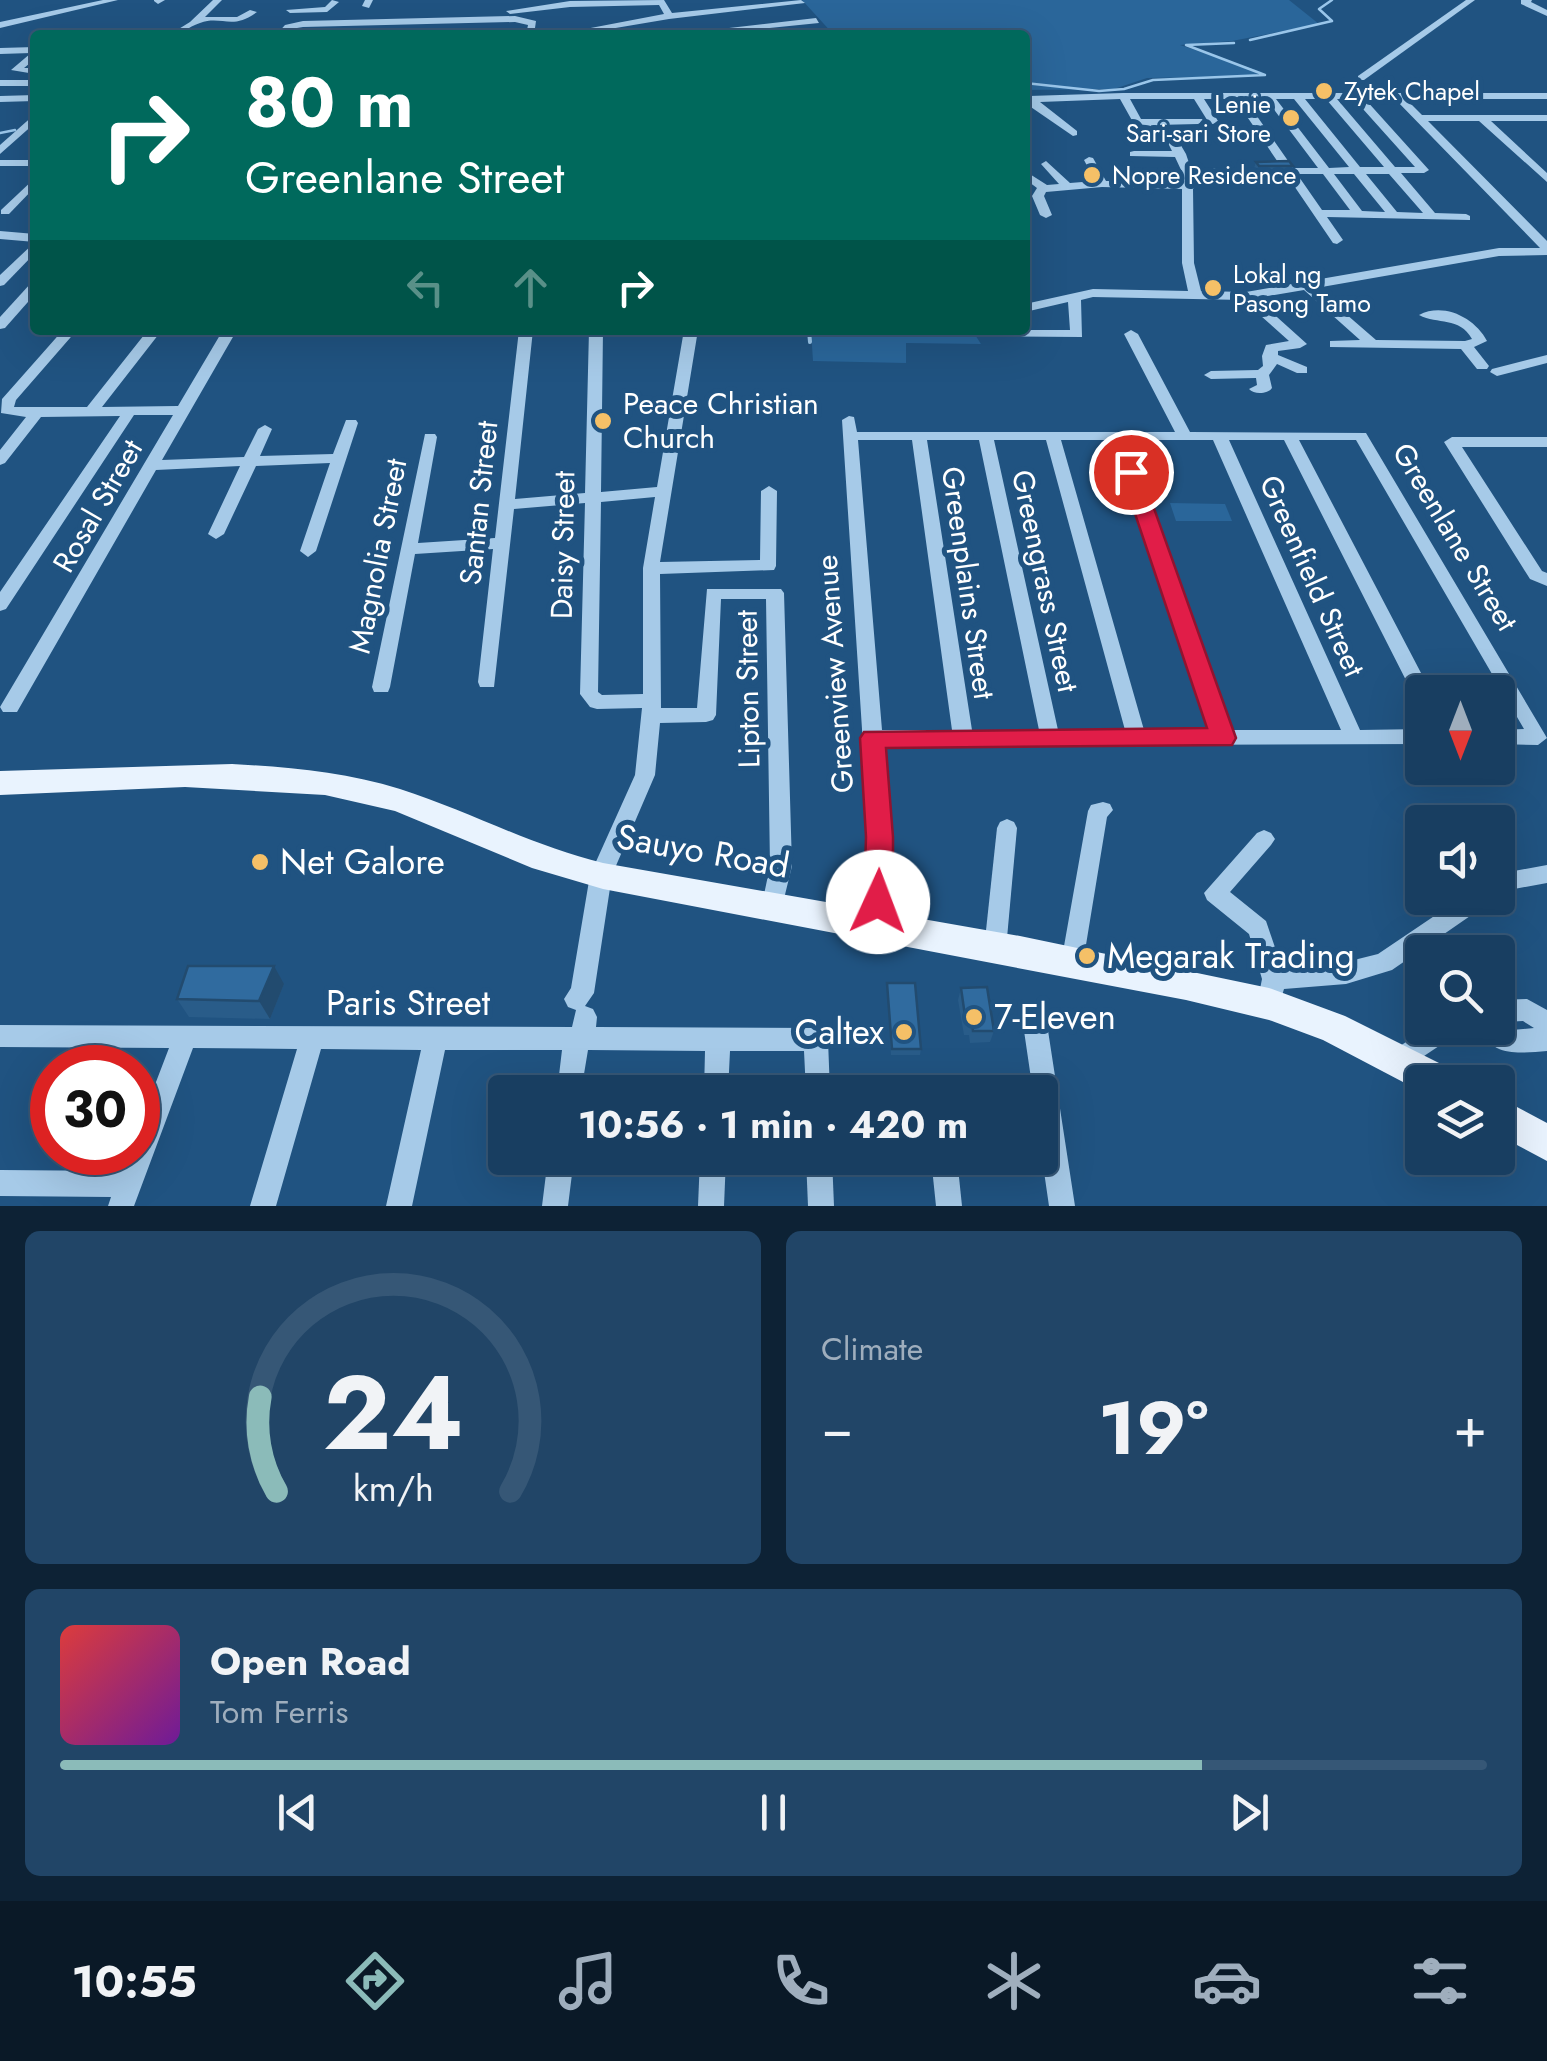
<!DOCTYPE html>
<meta charset="utf-8">
<style>
:root{--surface:#183e61;--page:#214567;--text:#f1f3f6;--muted:#9faebd;--line:#365776;--accent:#8bbbb9}
body{margin:0;font-family:Jost,sans-serif;background:var(--page);color:var(--text);height:100vh;display:flex;flex-direction:column;font-size:38px;white-space:nowrap}
*{box-sizing:border-box;margin:0}
p{font-size:32px;color:var(--muted)}
.icon{flex:none;width:55px;height:55px;fill:none;stroke:currentColor;stroke-width:2;stroke-linecap:round;stroke-linejoin:round}
.map{position:relative;height:1206px;overflow:hidden}
.details{display:flex;flex-direction:column;gap:25px;padding:25px;background:#0d2235;flex:1}
.details>*{flex:none}
.guide{position:absolute;left:30px;top:30px;width:1000px;height:305px;border-radius:10px;box-shadow:0 10px 40px #0002,0 0 0 2px var(--line);background:#00695c;color:#fff;overflow:hidden}
.needle{width:65px;rotate:180deg}
.buttons{position:absolute;left:1405px;top:675px;display:grid;gap:20px}
.buttons a{display:grid;place-items:center;width:110px;height:110px;border-radius:10px;background:var(--surface);box-shadow:0 10px 40px #0002,0 0 0 2px var(--line);font-size:50px}
.speed{position:absolute;left:30px;top:1045px;display:flex;gap:20px;font-size:50px;font-weight:700;text-align:center}
.speed>*{display:grid;place-content:center;width:130px;height:130px;border-radius:50%;background:var(--surface);box-shadow:0 10px 40px #0002,0 0 0 2px var(--line);line-height:1}
.speed .limit{border:15px solid #d22;background:#fff;color:#111}
.pin{position:absolute;display:grid;place-items:center;width:85px;height:85px;color:#fff;margin:-42px;border:5px solid #fff;border-radius:50%;box-shadow:0 2px 10px #0007}
.me{position:absolute;width:110px;margin:-55px;rotate:2deg;stroke-linejoin:round;filter:drop-shadow(0 0 8px #0008)}
.turn{display:flex;align-items:center;gap:35px;height:210px;padding:0 50px;font-size:45px}
.turn .icon{width:130px;height:130px;stroke-width:2.5}
.turn b{display:block;font-size:70px;line-height:85px}
.lanes{display:flex;align-items:center;height:95px;padding:0 50px;background:#0003;justify-content:center;gap:50px;direction:ltr}
.lanes .off{opacity:.35}
.big{font-size:75px;font-weight:700;line-height:1.1}
.details .tile{flex:1;display:flex;flex-direction:column;justify-content:center;gap:15px;min-width:0;padding:0 35px;border-radius:15px;background:var(--page)}
.details .dial{align-items:center;gap:0}
.dial svg{height:260px;overflow:visible;fill:none;stroke:var(--line);stroke-width:7;stroke-linecap:round;text-anchor:middle}
.dial text{fill:var(--text);stroke:none}
.song{display:flex;align-items:center;gap:30px}
.cover{width:120px;height:120px;border-radius:15px;background:linear-gradient(135deg,hsl(0 70% 55%),hsl(280 70% 35%))}
.played{height:10px;border-radius:5px;background:linear-gradient(90deg,var(--accent) 80%,var(--line) 80%)}
.keys{display:flex;justify-content:space-around;direction:ltr}
.heat{display:flex;justify-content:space-between;align-items:center;font-size:55px;direction:ltr}
.details .tiles{flex:1;display:grid;gap:25px;grid-template-columns:1fr 1fr}
.tile:last-child{grid-column:span 2}
.trip{position:absolute;left:488px;top:1075px;width:570px;height:100px;border-radius:10px;background:var(--surface);box-shadow:0 10px 40px #0002,0 0 0 2px var(--line);font-weight:700;line-height:100px;text-align:center}
.tabs{display:flex;height:160px;justify-content:space-around;align-items:center;background:#0a1927;color:var(--muted)}
.tabs .icon{width:70px;height:70px}
.tabs .selected{color:var(--accent)}
.tabs b{font-size:45px;color:var(--text)}
.map>svg:first-child{display:block}
.green{fill:#2a669a}
.lines{fill:none;stroke-linecap:round;stroke-linejoin:round}
.stream-far1{stroke:#9ac6ea;stroke-width:2.5}
.stream{stroke:#9ac6ea;stroke-width:4}
.minor{fill:#a6cae8;fill-rule:evenodd}
.major{fill:#e9f3fe;fill-rule:evenodd}
.wall{fill:#295c89}
.shaded-wall{fill:#224b6f}
.building{fill:#306b9f;stroke:#224b6f;stroke-width:2.5}
.route{fill:#e11d48;stroke:#92132f;stroke-width:2.5}
.poi-dot{fill:#f5c067;stroke:#205381;stroke-width:4}
.labels{text-anchor:middle;stroke-width:10;stroke-linejoin:round;paint-order:stroke}
.far-poi-label{font-size:25px;fill:#fff;stroke:#205381;text-anchor:start}
.poi-label{font-size:30px;fill:#fff;stroke:#205381;text-anchor:start}
.street-label{font-size:30px;fill:#fff;stroke:#205381}
.near-street-label{font-size:35px;fill:#fff;stroke:#205381}
.near-poi-label{font-size:35px;fill:#fff;stroke:#205381;text-anchor:start}
</style>
<div class="map">
<svg width="1547" height="1206" viewBox="0 0 1547 1206">
<rect width="100%" height="100%" fill="#205381"/>
<g class="green">
<path d="M802,0H1289L1319,24L1232,41L1180,45L1262,72L1255,76L1147,78L1114,89L1025,90V35H834Z"/>
<path d="M811,330H972L981,344L906,343V363L813,361Z"/>
<path d="M1170,503L1225,504L1232,521H1176Z"/>
</g>
<g class="lines">
<g class="stream-far1">
<path d="M1250,40L1332,21L1319,9L1332,0"/>
<path d="M1025,83L1099,91L1124,89L1153,80L1265,75L1186,45L1234,43"/>
<path d="M0,133L15,130"/>
</g>
<path class="stream" d="M809,330L810,342"/>
<g class="minor">
<path d="M103,0H118L0,28V22Z"/>
<path d="M165,0L158,4L154,1V0Z"/>
<path d="M213,0H222L205,17H237L250,10L257,12C232,31 222,15 200,23C187,27 183,35 169,35L190,22Z"/>
<path d="M332,0L339,2L327,12L290,13L286,10L325,7Z"/>
<path d="M365,0H373L369,8L362,6Z"/>
<path d="M664,0L672,13L801,0L805,3L669,19L574,35H554L664,14L659,5L570,7L510,14L506,11L570,1Z"/>
<path d="M1466,0H1475L1364,80H1358V76Z"/>
<path d="M1521,0H1532L1531,2L1547,10V16L1521,4Z"/>
<path d="M515,16L536,21L534,35H526L528,25L515,22L303,27L291,29L285,35H276L285,25L303,21Z"/>
<path d="M816,18L819,23L699,35H668Z"/>
<path d="M135,30L142,35H132L131,33Z"/>
<path d="M447,30L450,35H442L444,31Z"/>
<path d="M489,31L492,32L493,35H485Z"/>
<path d="M35,47V59L24,68H35V74L11,70L31,53L0,54V48Z"/>
<path d="M0,80H34L35,86H0Z"/>
<path d="M1123,93H1547V99H1406L1422,115H1547V121H1491L1547,173V182L1479,121H1428L1547,241V255L1499,256L1316,288L1376,340L1465,341L1472,339C1459,316 1438,325 1419,315C1444,302 1475,318 1487,341L1474,347L1489,366L1487,369H1477L1461,349L1330,347V341L1360,340L1304,290L1256,298L1307,344L1300,348L1278,351V355L1307,367V373H1297L1277,364L1269,375L1272,388C1268,394 1254,395 1249,389L1257,385L1256,378L1211,379L1204,375L1211,371L1258,370L1263,366L1262,356L1266,345L1289,341L1243,300L1093,297L1081,300L1082,337L972,336L970,333L973,330H1070L1068,302L1025,312V304L1093,289L1188,291L1182,263V189L1102,187L1046,192L1044,196L1052,215L1046,218L1040,215L1032,196L1037,188L1025,179V171L1047,185L1059,184L1041,164L1046,161L1070,183L1095,181L1084,160L1089,157L1093,158L1106,181L1182,182V172L1175,157L1130,156V152L1134,151H1172L1164,135L1151,134L1146,125L1134,124L1120,99L1040,102L1077,131V135L1073,136L1025,103V97L1029,96ZM1130,99H1194L1209,123L1213,124L1218,121L1204,99H1235L1282,168L1191,169L1186,154L1172,130L1159,129L1157,125L1198,124L1203,121L1202,119H1141ZM1245,99H1266L1318,168H1293ZM1276,99H1294L1349,167L1329,168ZM1305,99H1326L1384,167H1360ZM1337,99H1354L1415,167H1395ZM1365,99H1395L1540,248H1499L1246,292L1201,291L1194,263L1193,189L1196,186L1193,175L1286,174L1333,243L1337,244L1343,240L1327,217L1470,220V216L1466,214L1435,213L1401,173H1424L1429,170ZM1297,174H1323L1350,210H1322ZM1334,174H1354L1385,212L1362,211ZM1366,174H1389L1423,213L1397,212Z"/>
<path d="M35,95V101L0,102V96Z"/>
<path d="M35,114V123L0,154V145Z"/>
<rect x="0" y="160" width="35" height="6"/>
<path d="M35,178V187L9,214H1V210Z"/>
<path d="M0,231L35,234V242L0,239Z"/>
<path d="M35,242V253L4,285L0,286V275Z"/>
<path d="M35,282V294L5,328L0,329V317L31,283Z"/>
<path d="M63,330H77L16,400L14,407H87L148,330H162L102,407L178,406L223,330H237L162,460L244,457L258,429L265,425L272,429L260,456L333,454L346,420H356L358,423L316,551L308,557L300,551L330,463L256,466L224,534L216,539L208,534L240,466L156,470L17,712H3L0,707L173,415H134L6,609L0,611V592L120,416L41,417L5,463L0,465V450L26,417L1,413L2,399Z"/>
<path d="M519,330H533L515,499L585,493L589,330H603L601,492L657,487L684,330H698L660,562L760,560L761,491L769,486L777,491L776,566L774,570L660,574L661,708H697L707,589H781L784,593L792,866L781,911L773,914L765,911L762,904L770,866L766,599H721L716,715L713,720L706,722L660,723L655,775L612,875L594,993L585,1006L593,1009L597,1017L596,1027L816,1028L825,1032L828,1040L830,1092H806L804,1051H730L728,1092H704L705,1051L588,1050L581,1092H557L562,1050H445L412,1206H386L421,1050L321,1049L276,1206H250L297,1049L193,1048L134,1206H108L111,1197L0,1196V1170L121,1171L128,1152H138V1129L169,1048L0,1047V1025L572,1027L576,1010L568,1007L564,999L571,988L590,875L635,775L642,708L597,709L590,707L580,694L585,503L514,509L494,687H480L478,682L493,549L415,554L390,687L388,692H374L372,687L425,434H435L437,437L418,543L495,538ZM655,497L643,568V694L602,695L598,692L601,502Z"/>
<path d="M1131,330L1138,334L1190,432L1366,433L1547,738L1538,745L1498,744V730L1524,729L1356,440H1299L1431,692H1422V701L1415,699L1413,694L1284,440H1229L1360,730L1422,729V744L883,746C887,793 902,887 883,930L875,933L867,930L864,923L869,888V837L842,420L849,416L854,417L857,432H1175L1124,334ZM858,440H912L952,730H882ZM927,440H979L1039,730H972ZM994,440H1046L1125,730H1058ZM1061,440H1113L1210,730H1144ZM1128,440H1213L1341,730H1230Z"/>
<path d="M1547,355V363L1497,376L1490,372L1492,369Z"/>
<path d="M1452,437H1547V447H1462L1542,571L1547,573V586L1530,579L1444,442Z"/>
<path d="M1103,802L1110,804L1113,810L1107,817L1083,963L1080,970L1072,973L1064,970L1061,963L1088,811L1091,805Z"/>
<path d="M1007,819L1014,822L1017,828L1006,949L1003,956L995,959L987,956L984,949L997,828L1000,822Z"/>
<path d="M1264,830L1271,833L1275,839L1271,845L1230,892L1266,921L1282,968L1346,962L1378,954L1461,898H1489L1486,905L1392,970L1346,984L1284,989L1277,1012L1269,1015L1261,1012L1257,1004L1262,979L1249,934L1207,900L1204,893L1257,833Z"/>
<path d="M1547,865V883L1498,892V874Z"/>
<path d="M1527,999L1547,1010V1051C1520,1053 1492,1058 1480,1028H1498V1000ZM1523,1021L1534,1028L1512,1030L1503,1022Z"/>
<path d="M1035,1013L1043,1016L1047,1024L1075,1206H1049L1040,1144V1092H1033L1023,1024L1027,1016Z"/>
<path d="M1427,1028H1474L1470,1036L1439,1046L1400,1072L1391,1068L1388,1060L1391,1052Z"/>
<path d="M548,1158H574L568,1206H542Z"/>
<path d="M700,1158H726L724,1206H698Z"/>
<path d="M806,1158H832L834,1206H808Z"/>
<path d="M931,1158H957L962,1206H936Z"/>
</g>
<g class="major">
<path d="M232,764C289,767 345,772 400,789C469,811 532,846 603,863L1020,936L1269,988L1345,1016L1453,1070L1458,1082H1422V1092L1323,1040L1269,1020L1186,1000L603,889L532,868L395,811L325,795L185,787L0,795V771Z"/>
<path d="M1498,1097L1547,1123V1161L1498,1135Z"/>
</g>
</g>
<g class="wall">
<path d="M1256,162L1293,166L1287,183H1254L1251,178Z"/>
<path d="M887,983L921,1049L920,1055H891Z"/>
<path d="M284,984L270,1019L189,1017L177,999Z"/>
<path d="M961,988L994,1031L990,1042L970,1043L969,1035H964L958,1000Z"/>
</g>
<path class="shaded-wall" d="M274,966L284,984L270,1019L259,1001Z"/>
<g class="building">
<path d="M1289,161L1293,166H1259L1256,162Z"/>
<path d="M188,966H274L259,1001L177,999Z"/>
<path d="M887,983H915L921,1049H892Z"/>
<path d="M987,987L994,1031H973L972,1023H966L961,988Z"/>
</g>
<path class="route" d="M1131,466L1141,472L1236,738L1232,745L886,748L893,837V902L889,911L878,915L868,911L864,902L866,837L860,738L864,732L1207,728L1121,472Z"/>
<g class="poi-dot">
<circle cx="1324" cy="91" r="10"/>
<circle cx="1291" cy="118" r="10"/>
<circle cx="1092" cy="175" r="10"/>
<circle cx="1213" cy="288" r="10"/>
<circle cx="603" cy="421" r="10"/>
<circle cx="260" cy="862" r="10"/>
<circle cx="1087" cy="956" r="10"/>
<circle cx="974" cy="1017" r="10"/>
<circle cx="904" cy="1032" r="10"/>
</g>
<g class="labels">
<g class="far-poi-label">
<text x="1344" y="100">Zytek Chapel</text>
<text x="1271" y="113" text-anchor="end">Lenie<tspan x="1271" dy="29">Sari-sari Store</tspan></text>
<text x="1112" y="184">Nopre Residence</text>
<text x="1233" y="283">Lokal ng<tspan x="1233" dy="29">Pasong Tamo</tspan></text>
</g>
<g class="poi-label">
<text x="623" y="414">Peace Christian<tspan x="623" dy="34">Church</tspan></text>
</g>
<g class="street-label">
<text transform="translate(479 503) rotate(-84)" y="10">Santan Street</text>
<text transform="translate(98 506) rotate(-60)" y="10">Rosal Street</text>
<text transform="translate(1455 537) rotate(59)" y="10">Greenlane Street</text>
<text transform="translate(563 545) rotate(-89)" y="10">Daisy Street</text>
<text transform="translate(378 556) rotate(-79)" y="10">Magnolia Street</text>
<text transform="translate(1312 576) rotate(66)" y="10">Greenfield Street</text>
<text transform="translate(1045 581) rotate(78)" y="10">Greengrass Street</text>
<text transform="translate(968 583) rotate(82)" y="10">Greenplains Street</text>
<text transform="translate(835 674) rotate(-94)" y="10">Greenview Avenue</text>
<text transform="translate(748 689) rotate(-91)" y="10">Lipton Street</text>
</g>
<g class="near-street-label">
<text transform="translate(703 851) rotate(10)" y="12">Sauyo Road</text>
<text x="408" y="1015">Paris Street</text>
</g>
<g class="near-poi-label">
<text x="280" y="874">Net Galore</text>
<text x="1107" y="968">Megarak Trading</text>
<text x="994" y="1029">7-Eleven</text>
<text x="884" y="1044" text-anchor="end">Caltex</text>
</g>
</g>
</svg>
<div class="buttons">
<a><svg class="needle" viewBox="-14 -14 28 28"><path d="M0-13l5 13h-10z" fill="#e53935"/><path d="M0 13l5-13h-10z" fill="#9faebd"/></svg></a>
<a><svg class="icon" aria-label="sound" viewBox="0 0 24 24"><path d="M4 9h4l5-4v14l-5-4H4zM17 9q2 3 0 6"/></svg></a>
<a><svg class="icon" aria-label="search" viewBox="0 0 24 24"><circle cx="10" cy="10" r="6"/><path d="M15 15l6 6"/></svg></a>
<a><svg class="icon" aria-label="layers" viewBox="0 0 24 24"><path d="M12 4l9 5-9 5-9-5zM3 14l9 5 9-5"/></svg></a>
</div>
<div class="speed"><div class="limit">30</div></div>
<div class="pin" style="left:1131px;top:472px;background:#d93025"><svg class="icon" aria-label="arrive" viewBox="0 0 24 24"><path d="M6 21V4h12l-3 4 3 4H6"/></svg></div>
<svg class="me" style="left:878px;top:902px" viewBox="-20 -20 40 40"><circle r="19" fill="#fff"/><path d="M0-13L10 11 0 6-10 11z" fill="#e11d48"/></svg>
<div class="trip">10:56 · 1 min · 420 m</div>
<div class="guide">
<div class="turn"><svg class="icon" aria-label="right" viewBox="0 0 24 24"><path d="M7 20v-9h11M14 6l5 5-5 5"/></svg><div><b>80 m</b>Greenlane Street</div></div>
<div class="lanes"><svg class="icon off" aria-label="left" viewBox="0 0 24 24"><path d="M17 20v-9H6M10 6l-5 5 5 5"/></svg><svg class="icon off" aria-label="ahead" viewBox="0 0 24 24"><path d="M12 20V5M6 11l6-6 6 6"/></svg><svg class="icon" aria-label="right" viewBox="0 0 24 24"><path d="M7 20v-9h11M14 6l5 5-5 5"/></svg></div>
</div>
</div>
<section class="details">
<div class="tiles">
<div class="tile dial"><svg viewBox="0 0 100 80">
<path d="M14 69A42 42 0 1 1 86 69"/>
<path d="M14 69A42 42 0 0 1 9 40" stroke="#8bbbb9"/>
<text x="50" y="56" font-size="32" font-weight="700">24</text>
<text x="50" y="72" font-size="11">km/h</text>
</svg></div>
<div class="tile"><p>Climate</p>
<div class="heat"><a>−</a><b class="big">19°</b><a>+</a></div>
</div>
<div class="tile">
<div class="song"><i class="cover"></i><div><b>Open Road</b><p>Tom Ferris</p></div></div>
<div class="played"></div>
<div class="keys"><svg class="icon" aria-label="previous" viewBox="0 0 24 24"><path d="M18 5L8 12l10 7zM5 5v14"/></svg><svg class="icon" aria-label="pause" viewBox="0 0 24 24"><path d="M8 5v14M16 5v14"/></svg><svg class="icon" aria-label="next" viewBox="0 0 24 24"><path d="M6 5l10 7-10 7zM19 5v14"/></svg></div>
</div>
</div>
</section>
<nav class="tabs">
<b>10:55</b>
<svg class="icon selected" aria-label="directions" viewBox="0 0 24 24"><path d="M12 3l9 9-9 9-9-9zM9 14v-3h6M13 9l2 2-2 2"/></svg>
<svg class="icon" aria-label="music" viewBox="0 0 24 24"><path d="M9 18V5l10-2v13"/><circle cx="6" cy="18" r="3"/><circle cx="16" cy="16" r="3"/></svg>
<svg class="icon" aria-label="phone" viewBox="0 0 24 24"><path d="M5 4h4l2 5-3 2q2 4 5 5l2-3 5 2v4C11 20 4 13 5 4z"/></svg>
<svg class="icon" aria-label="climate" viewBox="0 0 24 24"><path d="M12 3v18M4 7l16 10M4 17L20 7"/></svg>
<svg class="icon" aria-label="car" viewBox="0 0 24 24"><path d="M5 17H2v-5l4-1 3-4h7l3 4 3 1v5h-3M9 17h6M6 11h13"/><circle cx="7" cy="17" r="2"/><circle cx="17" cy="17" r="2"/></svg>
<svg class="icon" aria-label="filters" viewBox="0 0 24 24"><path d="M4 7h16M4 17h16"/><circle cx="9" cy="7" r="2"/><circle cx="15" cy="17" r="2"/></svg>
</nav>
